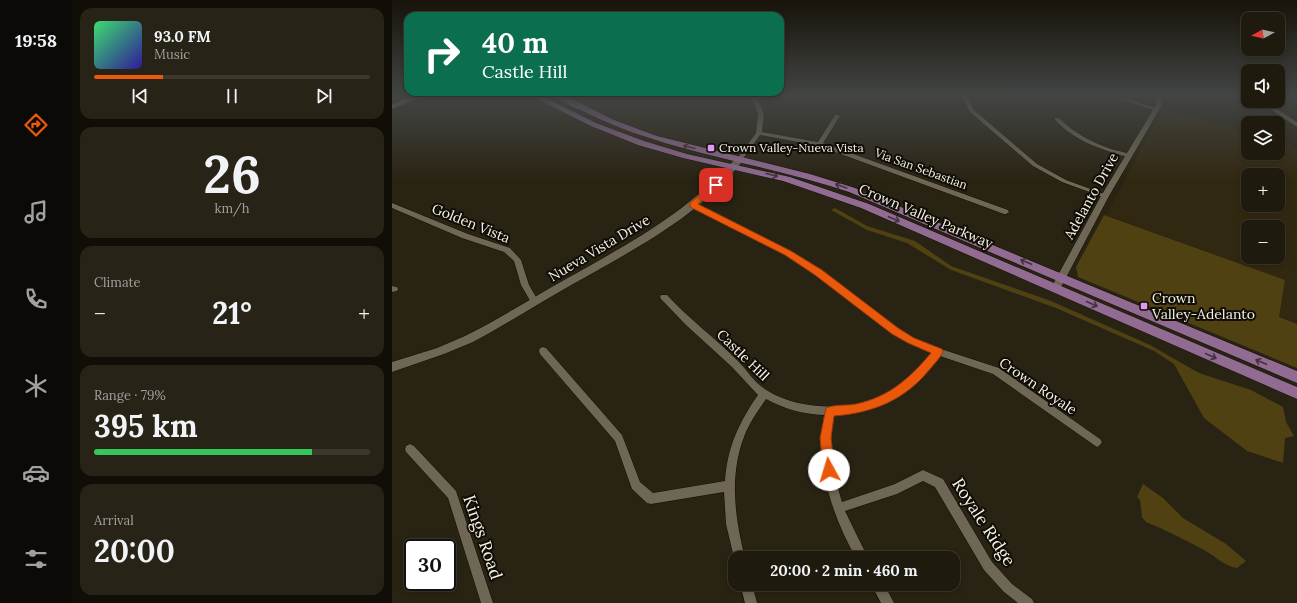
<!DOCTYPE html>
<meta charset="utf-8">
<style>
:root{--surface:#1f1a0e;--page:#272317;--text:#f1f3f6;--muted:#a1a19e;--line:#3c382e;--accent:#ea580c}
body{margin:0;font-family:Lora,serif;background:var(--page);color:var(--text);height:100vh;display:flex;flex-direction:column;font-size:15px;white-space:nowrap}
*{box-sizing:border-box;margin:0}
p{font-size:13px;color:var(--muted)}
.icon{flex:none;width:22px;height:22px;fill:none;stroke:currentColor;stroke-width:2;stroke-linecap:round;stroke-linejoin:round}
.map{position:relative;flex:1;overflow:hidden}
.details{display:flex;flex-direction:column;gap:8px;padding:8px;background:#110e08;width:320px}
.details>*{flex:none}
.top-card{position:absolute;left:12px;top:12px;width:380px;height:84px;border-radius:12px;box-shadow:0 2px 6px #0003,0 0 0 1px var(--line);background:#0b6e4f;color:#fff;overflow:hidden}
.needle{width:26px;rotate:262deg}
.fabs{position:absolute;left:849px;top:12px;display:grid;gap:8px}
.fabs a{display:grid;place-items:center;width:44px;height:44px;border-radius:8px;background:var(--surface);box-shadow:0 2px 6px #0003,0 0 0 1px var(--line);font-size:20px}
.speed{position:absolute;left:12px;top:539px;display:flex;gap:8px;font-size:20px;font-weight:700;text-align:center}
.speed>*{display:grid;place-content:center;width:52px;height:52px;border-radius:50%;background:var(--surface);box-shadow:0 2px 6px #0003,0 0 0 1px var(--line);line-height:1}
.speed .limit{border:2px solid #111;border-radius:6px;background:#fff;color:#111}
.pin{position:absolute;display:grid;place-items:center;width:34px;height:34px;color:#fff;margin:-17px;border-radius:8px;box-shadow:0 2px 6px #0006}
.me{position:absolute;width:44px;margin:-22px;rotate:354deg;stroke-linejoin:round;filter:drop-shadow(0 0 3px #0008)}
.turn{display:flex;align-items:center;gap:14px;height:84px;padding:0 12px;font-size:18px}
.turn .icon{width:52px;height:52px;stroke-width:2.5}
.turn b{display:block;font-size:28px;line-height:34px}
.big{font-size:30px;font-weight:700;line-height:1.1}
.details .widget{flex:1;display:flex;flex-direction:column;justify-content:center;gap:6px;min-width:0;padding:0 14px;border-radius:12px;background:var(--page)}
.details .dial{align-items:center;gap:0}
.dial b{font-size:52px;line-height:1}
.song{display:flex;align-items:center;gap:12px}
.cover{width:48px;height:48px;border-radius:6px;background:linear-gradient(135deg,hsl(140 70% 55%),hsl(250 70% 35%))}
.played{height:4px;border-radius:2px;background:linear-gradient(90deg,var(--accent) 25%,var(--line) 25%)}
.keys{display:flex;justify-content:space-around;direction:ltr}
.heat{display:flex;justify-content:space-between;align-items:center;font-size:22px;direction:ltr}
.charge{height:6px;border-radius:3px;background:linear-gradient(90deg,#34c759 79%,var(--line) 0)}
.trip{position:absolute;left:336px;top:551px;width:232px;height:40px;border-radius:12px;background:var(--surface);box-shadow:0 2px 6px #0003,0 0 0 1px var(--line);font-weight:700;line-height:40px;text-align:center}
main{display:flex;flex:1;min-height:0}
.tab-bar{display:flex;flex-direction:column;width:72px;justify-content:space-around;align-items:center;background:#0c0a06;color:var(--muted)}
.tab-bar .icon{width:28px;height:28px}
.tab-bar .active{color:var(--accent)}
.tab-bar b{font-size:18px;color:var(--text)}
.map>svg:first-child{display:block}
.built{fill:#312811;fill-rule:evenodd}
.green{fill:#504112}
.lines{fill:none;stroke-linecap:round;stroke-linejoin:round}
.minor-casing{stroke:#120d01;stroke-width:1}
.tertiary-casing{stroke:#120d01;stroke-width:1}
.primary-casing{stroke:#120d01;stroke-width:1}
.minor{fill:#6e6755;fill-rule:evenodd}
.tertiary{fill:#6e6755;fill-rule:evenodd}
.primary{fill:#916b92;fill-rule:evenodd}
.oneway{stroke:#44333e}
.route{fill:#ea580c;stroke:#983908}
.poi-dot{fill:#dd98f3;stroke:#100d06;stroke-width:1.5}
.labels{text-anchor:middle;stroke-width:4;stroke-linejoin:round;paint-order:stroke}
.far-poi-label{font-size:12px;fill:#f6f2e7;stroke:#100d06;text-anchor:start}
.far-street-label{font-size:12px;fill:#f6f2e7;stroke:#100d06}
.street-label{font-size:14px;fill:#f6f2e7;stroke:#100d06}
.poi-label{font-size:14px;fill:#f6f2e7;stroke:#100d06;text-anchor:start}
.near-street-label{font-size:17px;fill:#f6f2e7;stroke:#100d06}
</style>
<main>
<nav class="tab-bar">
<b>19:58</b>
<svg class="icon active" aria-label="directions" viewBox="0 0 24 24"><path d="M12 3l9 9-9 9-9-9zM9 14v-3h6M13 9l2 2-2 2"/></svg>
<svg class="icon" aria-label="music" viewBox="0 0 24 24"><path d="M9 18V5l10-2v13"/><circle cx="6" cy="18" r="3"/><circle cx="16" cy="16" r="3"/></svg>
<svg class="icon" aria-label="phone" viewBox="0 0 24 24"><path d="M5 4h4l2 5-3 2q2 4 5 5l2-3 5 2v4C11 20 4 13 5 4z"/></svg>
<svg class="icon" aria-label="climate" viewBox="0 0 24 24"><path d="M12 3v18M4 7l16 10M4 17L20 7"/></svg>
<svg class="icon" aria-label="car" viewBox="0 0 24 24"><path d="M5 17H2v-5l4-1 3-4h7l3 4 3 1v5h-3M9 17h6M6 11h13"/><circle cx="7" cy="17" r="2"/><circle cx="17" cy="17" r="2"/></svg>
<svg class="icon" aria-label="filters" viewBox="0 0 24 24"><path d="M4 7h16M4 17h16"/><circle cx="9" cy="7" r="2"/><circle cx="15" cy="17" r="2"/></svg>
</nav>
<section class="details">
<div class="widget">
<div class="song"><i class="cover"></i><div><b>93.0 FM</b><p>Music</p></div></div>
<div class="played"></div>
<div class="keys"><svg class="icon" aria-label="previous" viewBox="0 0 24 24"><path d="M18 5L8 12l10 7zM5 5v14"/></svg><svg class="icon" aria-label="pause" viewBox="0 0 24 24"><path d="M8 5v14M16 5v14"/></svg><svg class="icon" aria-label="next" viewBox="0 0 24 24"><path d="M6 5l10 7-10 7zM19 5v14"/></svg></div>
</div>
<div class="widget dial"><b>26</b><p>km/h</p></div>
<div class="widget"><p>Climate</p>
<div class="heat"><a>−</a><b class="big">21°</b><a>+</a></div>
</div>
<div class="widget"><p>Range · 79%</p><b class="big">395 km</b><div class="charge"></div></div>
<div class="widget"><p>Arrival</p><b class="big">20:00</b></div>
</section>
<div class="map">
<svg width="905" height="603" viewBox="0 0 905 603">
<rect width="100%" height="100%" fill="#292313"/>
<path class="built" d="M771,108L856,132V153H886V140L896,143L905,150V324L887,317L893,280L714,215ZM856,175H886V205H856ZM856,227H886V257H856Z"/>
<g class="green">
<path d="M443,208L475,226L523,241L559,266L659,301L758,345L807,373L859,390L891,407L894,422L902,436L893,438L891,463L855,451L812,418L782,364L762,351L664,308L559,270L515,243L475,230L439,210Z"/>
<path d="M712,215L893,280L887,317L905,324V368L686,277L684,267Z"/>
<path d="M751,484L771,498L791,518L834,544L854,561L845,568C832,566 823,556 812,550C793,540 774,530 754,522L750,517L748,500L745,497Z"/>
</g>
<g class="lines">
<defs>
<g id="minor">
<path d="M358,95H364L372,114L370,132L426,142L443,115H447L448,116L431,143L616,210L617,212L614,214H612L427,146L368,135L350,160H346L345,159L364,133L366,114Z"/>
<path d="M569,95H574L582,110L645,164L674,180L715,195V197H711L670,182L641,166L578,112Z"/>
<path d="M714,95H723L767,109L762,110Z"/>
<path d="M866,101H873L905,122V127Z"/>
<path d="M663,118H667C682,133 699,142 719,149C726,151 734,152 740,156L739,157H735C708,149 683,141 663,120Z"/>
<path d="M0,203L76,234L118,248L129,260L137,285L147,302L146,304H140L129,285L122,261L112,252L70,238L0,208Z"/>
<path d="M298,203H302L399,251L429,270L506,329L522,338L549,349L607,368L708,439L710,442L708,445L705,447L702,445L601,374L548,356C515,398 495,411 441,415C437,445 441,473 450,502L503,484L531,470L551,479L600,562L620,584L640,599L642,603H626L612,592L592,570L543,487L531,481L505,494L453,511L476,558H464C439,514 424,465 432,415C411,414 392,409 374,399C366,411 357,423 352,437C337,476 343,519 353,558H343V562L334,524L332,492L259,504L255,503L240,489L223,441L148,354L147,351L148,348L151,347L154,348L230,435L248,482L261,493L333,481C335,448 347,422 366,395L340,367L294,325L269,299L268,297L269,295H275C297,319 323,338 346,361C356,371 363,384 376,391C410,412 467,411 501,392C517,383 529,367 540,353L516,342L500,333L423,274L393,255L298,207Z"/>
<path d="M0,286L5,287L6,289L5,291L0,292Z"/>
<path d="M18,444L22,446L64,491L101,603H89L56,498L14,452L13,449L14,446Z"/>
<path d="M348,584H360L365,603H353Z"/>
<path d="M479,584H492L502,603H489Z"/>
</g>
<g id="tertiary">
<path d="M764,95H770V105L717,196L667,291H661L659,288L709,196L764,105Z"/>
<path d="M345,157H348L352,159C309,216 241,250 181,284C147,303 115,324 81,342L52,354L0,372V362L45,348L73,336C107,319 140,298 174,279C238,243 295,213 345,157Z"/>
</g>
<g id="primary">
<path d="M22,95H34L0,109V104Z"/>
<path d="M137,95H148L204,123L252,141L295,154L398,177L477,204L905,387V399L469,208L391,181L291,158L246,145L199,126Z"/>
<path d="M161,95H172L222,120L265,136L418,174L463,188L905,371V383L457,192C372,163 280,154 199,115C187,109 171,104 161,95Z"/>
</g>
</defs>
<use href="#minor" class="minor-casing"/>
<use href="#tertiary" class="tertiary-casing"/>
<use href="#primary" class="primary-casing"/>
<use href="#minor" class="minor"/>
<use href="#tertiary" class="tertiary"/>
<use href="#primary" class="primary"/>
</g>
<defs><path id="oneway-shaft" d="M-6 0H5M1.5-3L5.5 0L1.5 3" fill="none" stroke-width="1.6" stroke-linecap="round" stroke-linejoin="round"/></defs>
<g class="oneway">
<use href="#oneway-shaft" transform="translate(297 147) rotate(-166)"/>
<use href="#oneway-shaft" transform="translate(380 175) rotate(14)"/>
<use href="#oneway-shaft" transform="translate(449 186) rotate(-160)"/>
<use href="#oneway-shaft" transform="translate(502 219) rotate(23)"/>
<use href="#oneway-shaft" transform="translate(634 262) rotate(-157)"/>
<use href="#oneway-shaft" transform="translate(700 304) rotate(24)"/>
<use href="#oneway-shaft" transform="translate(819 356) rotate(24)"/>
<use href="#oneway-shaft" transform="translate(869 362) rotate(-157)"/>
</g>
<linearGradient id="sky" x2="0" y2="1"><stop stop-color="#17130a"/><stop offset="0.53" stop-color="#434544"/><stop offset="1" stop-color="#434544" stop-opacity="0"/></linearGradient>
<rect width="905" height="180" fill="url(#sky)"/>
<path class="route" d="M322,183L328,185L306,204L399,251L430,270L506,328L522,338L550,349L551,352C548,358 543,363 538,369C513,400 481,413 442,416L439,438L443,470L441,475L437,476L433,475L431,470L428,438L434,408C443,404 454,406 464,404C497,397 518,378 539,353L516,343L500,334L423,275L393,255L298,207V203Z"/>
<g class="poi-dot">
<rect x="315" y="144" width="8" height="8" rx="2"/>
<rect x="748" y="302" width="8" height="8" rx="2"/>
</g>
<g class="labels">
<g class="far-poi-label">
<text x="327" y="152">Crown Valley-Nueva Vista</text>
</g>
<g class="far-street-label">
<text transform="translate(529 169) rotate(20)" y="4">Via San Sebastian</text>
</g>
<g class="street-label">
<text transform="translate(699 196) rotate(-61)" y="5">Adelanto Drive</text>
<text transform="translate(534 216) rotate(23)" y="5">Crown Valley Parkway</text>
<text transform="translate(79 223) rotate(22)" y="5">Golden Vista</text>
<text transform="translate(207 248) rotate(-31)" y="5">Nueva Vista Drive</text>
<text transform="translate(351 355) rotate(44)" y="5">Castle Hill</text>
<text transform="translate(646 386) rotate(34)" y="5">Crown Royale</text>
</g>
<g class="poi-label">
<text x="760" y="303">Crown<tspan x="760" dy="16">Valley-Adelanto</tspan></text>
</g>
<g class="near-street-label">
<text transform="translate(592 522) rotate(57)" y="6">Royale Ridge</text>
<text transform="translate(91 537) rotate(71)" y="6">Kings Road</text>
</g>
</g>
</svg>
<div class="fabs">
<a><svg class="needle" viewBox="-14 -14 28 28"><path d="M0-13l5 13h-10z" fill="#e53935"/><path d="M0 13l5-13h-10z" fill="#a1a19e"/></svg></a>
<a><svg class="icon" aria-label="sound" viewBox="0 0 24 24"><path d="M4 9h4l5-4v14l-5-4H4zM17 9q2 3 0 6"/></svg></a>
<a><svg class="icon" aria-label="layers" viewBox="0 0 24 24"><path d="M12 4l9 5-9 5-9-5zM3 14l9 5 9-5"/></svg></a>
<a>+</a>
<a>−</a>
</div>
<div class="speed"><div class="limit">30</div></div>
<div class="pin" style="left:324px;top:185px;background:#d93025"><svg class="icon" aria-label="arrive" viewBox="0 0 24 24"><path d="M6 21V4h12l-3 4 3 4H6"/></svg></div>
<svg class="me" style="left:437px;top:470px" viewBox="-20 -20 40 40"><circle r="19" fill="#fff"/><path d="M0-13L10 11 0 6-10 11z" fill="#ea580c"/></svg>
<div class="trip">20:00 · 2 min · 460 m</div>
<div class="top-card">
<div class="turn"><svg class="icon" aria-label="right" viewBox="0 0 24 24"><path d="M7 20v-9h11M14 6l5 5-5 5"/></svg><div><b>40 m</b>Castle Hill</div></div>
</div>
</div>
</main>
